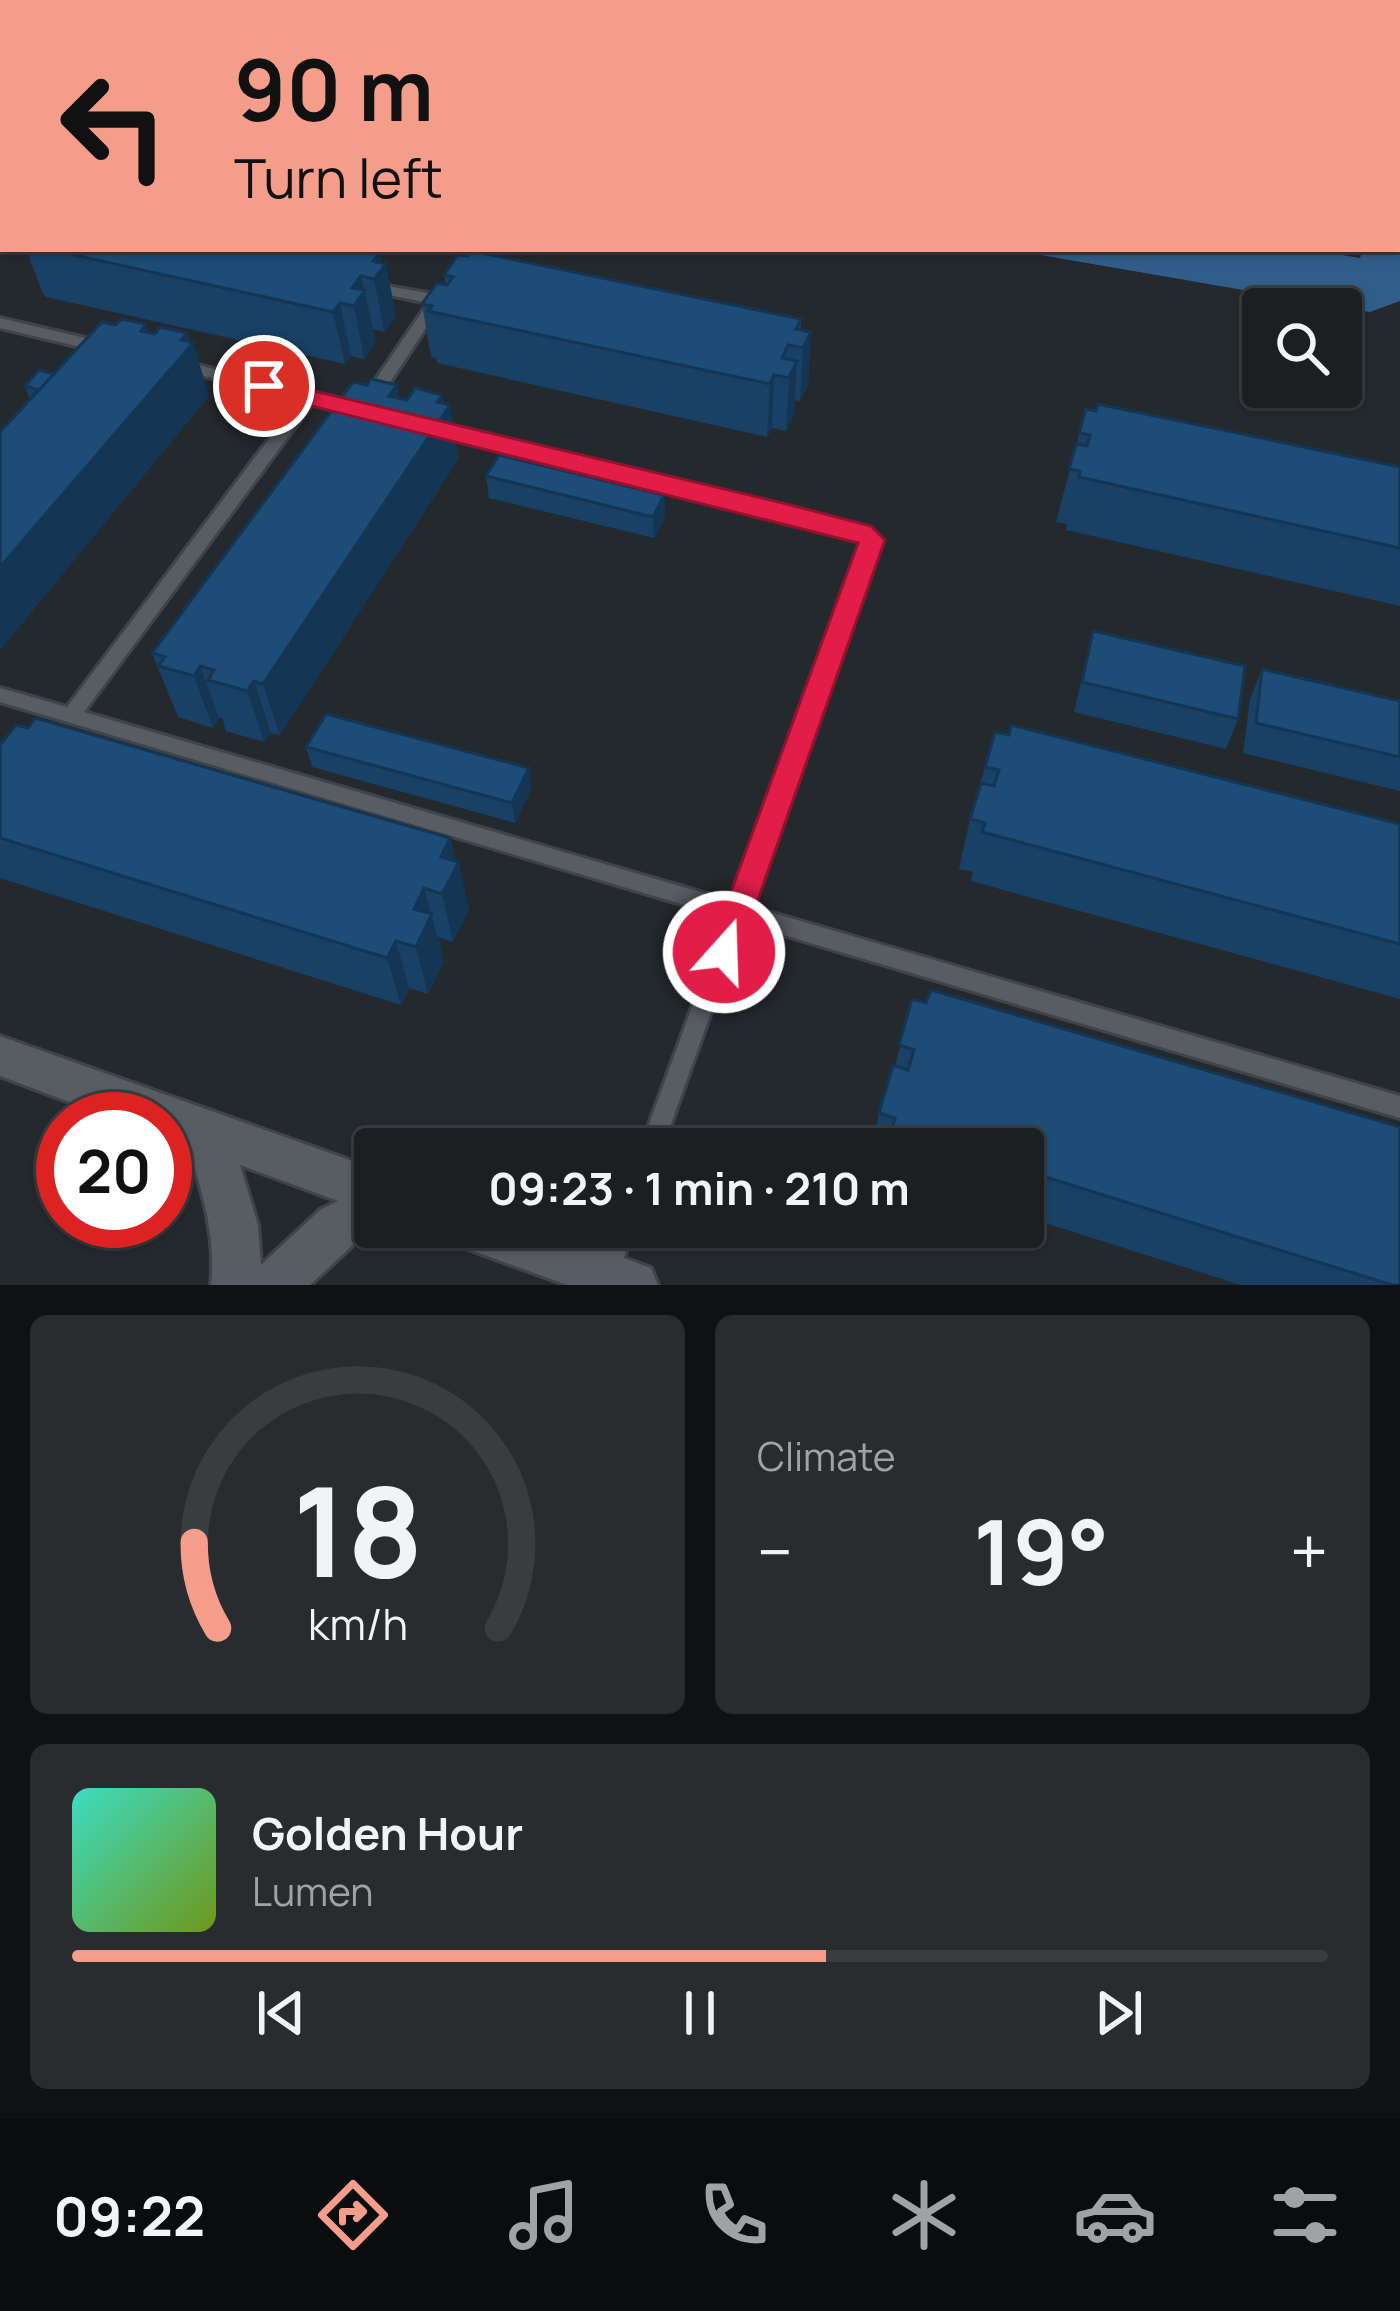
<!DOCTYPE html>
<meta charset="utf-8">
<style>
:root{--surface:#1b1f22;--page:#282c2f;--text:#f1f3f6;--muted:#a0a2a5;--line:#393d40;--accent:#f49d8b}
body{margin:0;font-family:Manrope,sans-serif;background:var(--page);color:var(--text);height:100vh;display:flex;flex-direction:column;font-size:45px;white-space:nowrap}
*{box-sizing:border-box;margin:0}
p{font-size:39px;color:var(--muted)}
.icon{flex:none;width:66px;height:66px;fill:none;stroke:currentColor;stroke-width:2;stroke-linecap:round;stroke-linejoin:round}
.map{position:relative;height:1285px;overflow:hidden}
.side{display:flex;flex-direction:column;gap:30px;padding:30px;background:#0f1113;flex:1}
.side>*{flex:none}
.banner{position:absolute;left:0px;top:0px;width:1401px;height:252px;box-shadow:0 3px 9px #0004,0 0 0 3px var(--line);background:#f49d8b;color:#111;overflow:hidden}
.buttons{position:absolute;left:1242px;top:288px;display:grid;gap:24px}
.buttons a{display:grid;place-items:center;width:120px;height:120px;border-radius:12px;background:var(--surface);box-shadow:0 3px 9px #0004,0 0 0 3px var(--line);font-size:60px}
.speed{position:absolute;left:36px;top:1092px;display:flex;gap:24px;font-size:60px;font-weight:700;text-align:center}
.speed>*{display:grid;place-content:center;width:156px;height:156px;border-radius:50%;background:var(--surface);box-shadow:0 3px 9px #0004,0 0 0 3px var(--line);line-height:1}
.speed .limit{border:18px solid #d22;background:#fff;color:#111}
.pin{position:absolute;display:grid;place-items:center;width:102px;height:102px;color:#fff;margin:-51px;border:6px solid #fff;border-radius:50%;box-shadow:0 3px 12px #0007}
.me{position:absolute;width:132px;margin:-66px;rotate:20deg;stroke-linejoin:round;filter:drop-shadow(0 0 9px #0008)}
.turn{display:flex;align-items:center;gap:42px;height:252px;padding:0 36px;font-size:54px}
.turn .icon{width:156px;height:156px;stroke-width:2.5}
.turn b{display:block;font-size:84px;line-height:102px}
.big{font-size:90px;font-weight:700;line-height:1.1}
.side .card{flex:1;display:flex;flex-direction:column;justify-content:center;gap:18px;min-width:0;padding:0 42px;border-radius:18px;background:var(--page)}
.side .dial{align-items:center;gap:0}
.dial svg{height:312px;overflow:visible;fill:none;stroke:var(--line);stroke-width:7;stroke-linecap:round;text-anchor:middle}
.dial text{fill:var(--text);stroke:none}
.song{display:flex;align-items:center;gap:36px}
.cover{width:144px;height:144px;border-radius:18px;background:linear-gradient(135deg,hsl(170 70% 55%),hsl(80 70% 35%))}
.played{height:12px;border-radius:6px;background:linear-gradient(90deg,var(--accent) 60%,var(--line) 60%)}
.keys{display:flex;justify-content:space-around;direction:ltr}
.heat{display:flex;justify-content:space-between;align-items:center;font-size:66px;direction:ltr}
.side .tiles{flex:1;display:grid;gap:30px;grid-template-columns:1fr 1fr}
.card:last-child{grid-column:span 2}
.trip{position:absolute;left:354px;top:1128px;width:690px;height:120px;border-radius:12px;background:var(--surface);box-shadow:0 3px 9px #0004,0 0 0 3px var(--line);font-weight:700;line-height:120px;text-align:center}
.menu{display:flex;height:192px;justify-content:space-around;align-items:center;background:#0b0c0e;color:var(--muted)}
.menu .icon{width:84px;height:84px}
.menu .active{color:var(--accent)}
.menu b{font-size:54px;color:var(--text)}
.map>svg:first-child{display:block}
.forest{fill:#305e89}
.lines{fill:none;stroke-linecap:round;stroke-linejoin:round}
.lane-casing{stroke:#404348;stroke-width:6}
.street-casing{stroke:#404348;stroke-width:6}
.secondary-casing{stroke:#404348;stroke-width:6}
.lane{fill:#585d63;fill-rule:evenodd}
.street{fill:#585d63;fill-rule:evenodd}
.secondary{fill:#585d63;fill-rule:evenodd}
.wall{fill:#194165}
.shaded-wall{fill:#143553}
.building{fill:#1d4c76;stroke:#143553;stroke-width:3}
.route{fill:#e11d48;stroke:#92132f;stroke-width:3}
</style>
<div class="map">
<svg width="1400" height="1285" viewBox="0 0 1400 1285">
<rect width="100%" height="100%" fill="#24292d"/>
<path class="forest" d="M1400,130V301L1370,312L1006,249H1308L1360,258L1363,249H1398Z"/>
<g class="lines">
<defs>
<g id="lane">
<path d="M385,0H404L400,3H381Z"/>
<path d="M704,0H718L721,3H707Z"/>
<path d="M770,0H784L787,3H773Z"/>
<path d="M873,0H897L901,3H877Z"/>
<path d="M1256,0H1268L1269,3H1257Z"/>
<path d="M371,283L438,295L445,299L375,405L369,406L361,401L428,303L366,290L364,287Z"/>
<path d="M0,318L106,343L114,348L106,353L0,328Z"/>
<path d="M180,361L357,403L365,408L357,413L313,403L84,712L731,901L863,542L857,537L431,431L423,426L431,421L868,528L880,540L749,906L1400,1096V1118L743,923L662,1149H640L725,917L0,702V688L67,707L299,399L175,369L172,366Z"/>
<path d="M611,1227H635L615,1282L606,1285L597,1282L594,1273Z"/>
</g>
<g id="street">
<rect x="0" y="107" width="3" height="16"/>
<path d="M0,1036L375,1169V1227H387L354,1244L310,1285H211C216,1236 203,1192 187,1146L165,1137V1119H115L0,1076ZM240,1165L338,1201L320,1210L261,1265L258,1225Z"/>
<path d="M447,1227H538L651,1268L658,1285H567L454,1244Z"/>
</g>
<g id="secondary">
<path d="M41,0H77L39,3Z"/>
<path d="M270,0H303L268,3Z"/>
<path d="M3,7V21L0,22V8Z"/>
</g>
</defs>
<use href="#lane" class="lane-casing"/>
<use href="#street" class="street-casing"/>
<use href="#secondary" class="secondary-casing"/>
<use href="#lane" class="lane"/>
<use href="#street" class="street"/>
<use href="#secondary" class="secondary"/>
</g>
<g class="wall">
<path d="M404,0H594L585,3H404Z"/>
<path d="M26,249H367L382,263L396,316L384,332L373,329L376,343L364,359L351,356L345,364L46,297L42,291Z"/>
<path d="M444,275L801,319V330L811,332L808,385L800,401L795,400L794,414L786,431L772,428L767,437L437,363L436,358L431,357L422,304L446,285Z"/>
<path d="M149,332L187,333L190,342L193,343L209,396L0,650V432L32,398L29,397L25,386Z"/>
<path d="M442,395L459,458L280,735L271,733L264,742L226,731L222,718H219L213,728L178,717L152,653L399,398L407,400Z"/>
<path d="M1086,409L1400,467V606L1066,530L1067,524L1056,522Z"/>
<path d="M486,476L664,495L665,516L654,538L489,498Z"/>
<path d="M1093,631L1238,719L1226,749L1074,712Z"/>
<path d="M1262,669L1400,701V791L1243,753L1250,699Z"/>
<path d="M995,732L1400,824V999L971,881L973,872L959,869L970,819Z"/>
<path d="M0,745L450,838L469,910L453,942L438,937L444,962L428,994L409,988L401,1005L0,878Z"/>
<path d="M306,747L532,788L515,823L312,767Z"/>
<path d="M912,999L1400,1285H1241L1023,1216V1149H872L879,1113L895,1066Z"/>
</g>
<g class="shaded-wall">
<path d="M442,0H594L585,3H443Z"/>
<path d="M380,252L383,267L386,264L396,316L384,332L374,279L373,261Z"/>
<path d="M361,276L376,343L364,359L354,306L352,288Z"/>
<path d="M340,303L351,356L345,364L333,312Z"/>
<path d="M146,324L163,377L181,340L187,333L191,345L193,343L209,396L0,650V567L141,331Z"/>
<path d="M811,332L808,385L800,401L803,348Z"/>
<path d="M797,361L794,414L786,431L789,378Z"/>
<path d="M774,375L772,428L767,437L770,384Z"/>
<path d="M397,385L406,438L389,396Z"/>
<path d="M442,395L445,413L450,405L459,458L280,735L263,684Z"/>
<path d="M664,495L665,516L654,538L653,517Z"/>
<path d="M200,666L219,718L213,728L194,676Z"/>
<path d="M254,681L271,733L264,742L247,691Z"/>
<path d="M529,768L532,788L515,823L512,803Z"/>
<path d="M450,838L457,867L459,862L469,910L453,942L442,894L441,857Z"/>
<path d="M424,888L444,962L428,994L416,947L414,909Z"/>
<path d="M396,941L409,988L401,1005L387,958Z"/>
</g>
<g class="building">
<path d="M47,249H367L380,252L373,261L386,264L374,279L361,276L352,288L365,290L354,306L340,303L333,312Z"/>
<path d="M472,251L801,319L796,329L811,332L803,348L788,345L782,358L797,361L789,378L774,375L770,384L428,311L432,306L422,304L437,283L447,285L453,277L444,275L458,255L468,256Z"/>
<path d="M121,319L146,324L141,331L155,334L160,327L187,333L181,340L193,343L0,567V432L102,322L116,325Z"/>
<path d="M39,370L54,374L39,390L25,386Z"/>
<path d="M371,379L397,385L389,396L407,400L415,388L442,395L437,402L450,405L263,684L254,681L247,691L208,680L214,670L200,666L194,676L158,666L165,657L152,653L353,382L367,385Z"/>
<path d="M1098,404L1400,467V548L1079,477L1080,471L1069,469L1076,444L1087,446L1090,435L1079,433L1086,409L1096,411Z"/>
<path d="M499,455L664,495L653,517L486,476Z"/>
<path d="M1093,631L1245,666L1238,719L1082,682Z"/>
<path d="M1262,669L1400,701V757L1256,723Z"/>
<path d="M326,714L529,768L512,803L306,747Z"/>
<path d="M35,718L450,838L441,857L459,862L442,894L424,888L414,909L432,914L416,947L396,941L387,958L0,838V745L16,725L28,728Z"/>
<path d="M1011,725L1400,824V944L982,832L985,823L970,819L981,783L994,786L999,770L985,767L995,732L1009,735Z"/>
<path d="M931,990L1400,1127V1285H1392L1023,1170V1149H956L892,1129L895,1118L879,1113L893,1065L908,1070L914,1050L899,1045L912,999L926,1003Z"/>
</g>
<path class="route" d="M264,379L787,504L871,526L885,540L736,962L724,966L713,962L709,952L858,543L256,392V381Z"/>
</svg>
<div class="buttons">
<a><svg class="icon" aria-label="search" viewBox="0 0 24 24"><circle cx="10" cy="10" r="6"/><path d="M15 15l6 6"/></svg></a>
</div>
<div class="speed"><div class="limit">20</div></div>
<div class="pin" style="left:264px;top:386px;background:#d93025"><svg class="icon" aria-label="arrive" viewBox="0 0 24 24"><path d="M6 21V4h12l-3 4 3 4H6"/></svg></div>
<svg class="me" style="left:724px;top:952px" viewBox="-20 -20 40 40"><circle r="17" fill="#e11d48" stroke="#fff" stroke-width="3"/><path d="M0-11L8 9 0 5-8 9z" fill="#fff"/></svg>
<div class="trip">09:23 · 1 min · 210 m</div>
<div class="banner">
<div class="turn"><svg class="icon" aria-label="left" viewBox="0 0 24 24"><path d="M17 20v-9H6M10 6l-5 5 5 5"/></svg><div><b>90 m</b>Turn left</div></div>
</div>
</div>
<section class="side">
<div class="tiles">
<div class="card dial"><svg viewBox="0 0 100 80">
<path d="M14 69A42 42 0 1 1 86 69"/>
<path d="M14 69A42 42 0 0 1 8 47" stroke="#f49d8b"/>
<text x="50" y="56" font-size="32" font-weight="700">18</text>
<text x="50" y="72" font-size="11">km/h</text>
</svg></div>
<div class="card"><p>Climate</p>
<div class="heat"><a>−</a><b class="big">19°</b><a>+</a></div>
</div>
<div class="card">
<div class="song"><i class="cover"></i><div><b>Golden Hour</b><p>Lumen</p></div></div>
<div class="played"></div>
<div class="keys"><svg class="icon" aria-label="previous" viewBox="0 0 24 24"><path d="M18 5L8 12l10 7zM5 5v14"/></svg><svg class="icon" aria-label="pause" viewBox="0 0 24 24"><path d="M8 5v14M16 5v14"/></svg><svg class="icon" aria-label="next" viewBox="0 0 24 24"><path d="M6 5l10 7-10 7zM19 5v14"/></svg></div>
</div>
</div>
</section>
<nav class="menu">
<b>09:22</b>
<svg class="icon active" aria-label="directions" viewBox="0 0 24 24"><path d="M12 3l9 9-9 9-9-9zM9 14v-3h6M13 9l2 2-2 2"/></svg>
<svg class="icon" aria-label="music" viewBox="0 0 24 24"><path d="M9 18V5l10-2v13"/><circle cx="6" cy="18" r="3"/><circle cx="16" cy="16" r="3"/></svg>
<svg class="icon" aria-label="phone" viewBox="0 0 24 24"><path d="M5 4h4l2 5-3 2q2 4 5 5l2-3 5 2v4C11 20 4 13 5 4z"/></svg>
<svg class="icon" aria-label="climate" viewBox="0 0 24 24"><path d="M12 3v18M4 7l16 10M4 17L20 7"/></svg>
<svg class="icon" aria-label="car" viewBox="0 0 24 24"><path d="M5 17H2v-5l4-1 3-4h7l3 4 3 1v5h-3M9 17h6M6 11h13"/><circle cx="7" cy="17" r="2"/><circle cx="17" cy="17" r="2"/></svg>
<svg class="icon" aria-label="filters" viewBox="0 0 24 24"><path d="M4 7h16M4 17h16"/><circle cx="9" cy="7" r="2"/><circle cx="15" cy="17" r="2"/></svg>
</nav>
